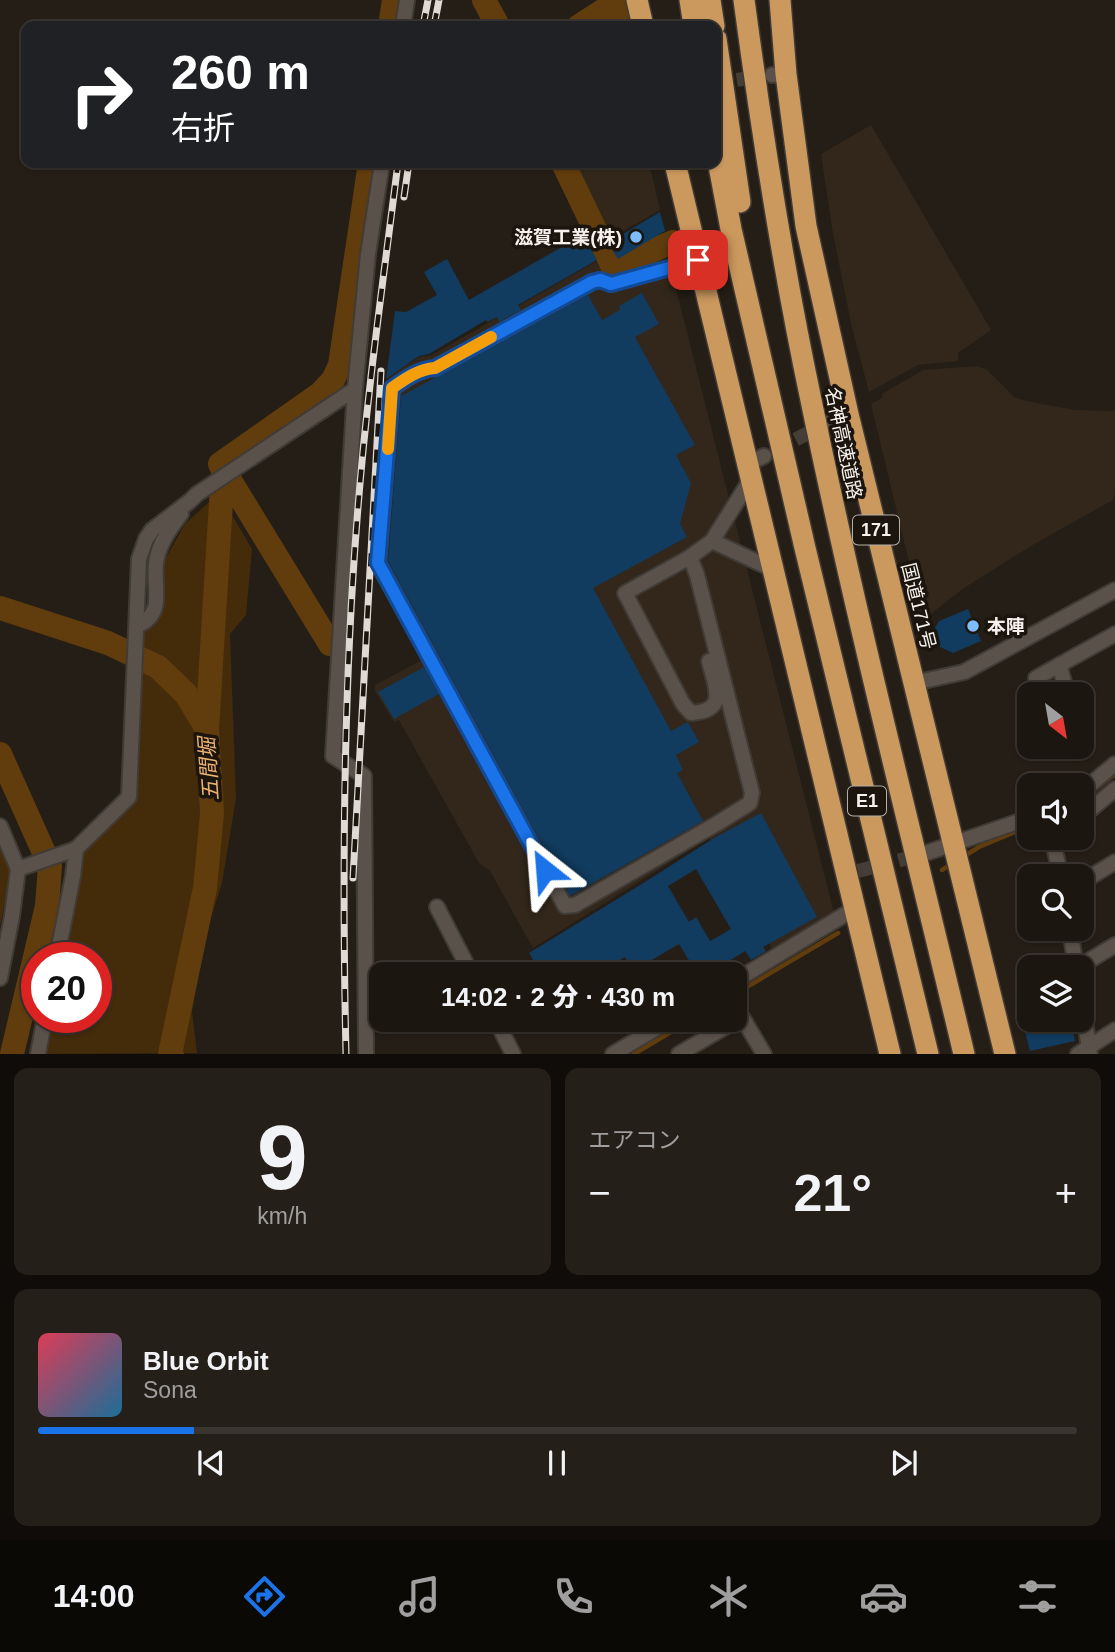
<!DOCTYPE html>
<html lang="ja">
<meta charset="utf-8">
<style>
:root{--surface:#1c1610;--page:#251f19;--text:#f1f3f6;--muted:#a09f9f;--line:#3a3530;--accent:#1a73e8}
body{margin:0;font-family:Helvetica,"Noto Sans JP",sans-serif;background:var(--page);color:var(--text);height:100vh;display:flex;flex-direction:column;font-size:26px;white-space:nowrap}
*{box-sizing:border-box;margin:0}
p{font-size:23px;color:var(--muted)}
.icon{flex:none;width:38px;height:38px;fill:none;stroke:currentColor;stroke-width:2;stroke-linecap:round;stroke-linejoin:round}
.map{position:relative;height:1054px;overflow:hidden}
.details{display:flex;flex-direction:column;gap:14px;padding:14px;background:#0f0c09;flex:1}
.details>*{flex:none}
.guide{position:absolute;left:21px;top:21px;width:700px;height:147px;border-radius:14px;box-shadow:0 2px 5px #0004,0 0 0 2px var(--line);background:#202124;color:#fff;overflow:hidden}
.needle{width:46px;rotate:149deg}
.buttons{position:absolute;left:1017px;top:682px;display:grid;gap:14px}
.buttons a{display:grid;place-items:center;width:77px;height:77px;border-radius:14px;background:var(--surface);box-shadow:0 2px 5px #0004,0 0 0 2px var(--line);font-size:35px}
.speed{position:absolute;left:21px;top:942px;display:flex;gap:14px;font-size:35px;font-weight:700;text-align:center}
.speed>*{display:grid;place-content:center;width:91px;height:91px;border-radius:50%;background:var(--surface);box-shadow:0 2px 5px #0004,0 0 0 2px var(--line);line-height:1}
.speed .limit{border:10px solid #d22;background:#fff;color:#111}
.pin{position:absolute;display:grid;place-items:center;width:60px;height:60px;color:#fff;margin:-30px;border-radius:14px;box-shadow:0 4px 10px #0006}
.me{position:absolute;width:77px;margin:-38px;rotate:332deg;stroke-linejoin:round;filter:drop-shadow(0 0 5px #0008)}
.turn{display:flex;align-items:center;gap:24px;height:147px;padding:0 35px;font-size:32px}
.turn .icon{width:91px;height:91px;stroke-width:2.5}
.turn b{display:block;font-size:49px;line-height:60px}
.big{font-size:52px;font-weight:800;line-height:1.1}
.details .tile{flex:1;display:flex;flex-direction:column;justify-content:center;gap:10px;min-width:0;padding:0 24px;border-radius:14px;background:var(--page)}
.details .dial{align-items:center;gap:0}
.dial b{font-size:91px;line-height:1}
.song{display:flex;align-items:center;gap:21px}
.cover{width:84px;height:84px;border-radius:10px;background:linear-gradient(135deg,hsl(350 70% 55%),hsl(200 70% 35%))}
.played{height:7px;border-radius:4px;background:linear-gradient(90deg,var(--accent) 15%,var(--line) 15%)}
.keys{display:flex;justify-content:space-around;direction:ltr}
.heat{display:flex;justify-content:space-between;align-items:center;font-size:38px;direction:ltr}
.details .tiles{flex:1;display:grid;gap:14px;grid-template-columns:1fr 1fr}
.tile:last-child{grid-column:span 2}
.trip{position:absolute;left:369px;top:962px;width:378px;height:70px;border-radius:14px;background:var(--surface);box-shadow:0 2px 5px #0004,0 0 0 2px var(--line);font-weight:800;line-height:70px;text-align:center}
.tab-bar{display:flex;height:112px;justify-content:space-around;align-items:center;background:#0b0906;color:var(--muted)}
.tab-bar .icon{width:49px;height:49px}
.tab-bar .active{color:var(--accent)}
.tab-bar b{font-size:32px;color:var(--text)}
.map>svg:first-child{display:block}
.built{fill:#32271a}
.green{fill:#442b0a}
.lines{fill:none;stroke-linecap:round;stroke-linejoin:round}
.stream{stroke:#613d0d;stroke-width:4.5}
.river{stroke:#613d0d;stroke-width:24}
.building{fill:#113b5f;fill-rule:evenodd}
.minor-tunnel{stroke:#443e36;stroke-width:14;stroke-dasharray:14 7;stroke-linecap:butt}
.minor-casing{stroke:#413b36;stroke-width:18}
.highway-casing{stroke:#413b36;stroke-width:24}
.minor{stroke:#5a524a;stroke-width:14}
.highway{stroke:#cb985e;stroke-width:21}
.rail-casing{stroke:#dfdad4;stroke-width:7}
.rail{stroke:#1b150e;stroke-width:4.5;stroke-dasharray:13;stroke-linecap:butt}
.route-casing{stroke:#114b97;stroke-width:18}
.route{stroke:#1a73e8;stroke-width:12}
.slow{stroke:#f59e0b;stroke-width:12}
.poi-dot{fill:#7ebdf9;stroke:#1b150e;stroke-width:2.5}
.labels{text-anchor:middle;stroke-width:7;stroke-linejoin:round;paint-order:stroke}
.shield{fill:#1b150e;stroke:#b4afa9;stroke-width:2}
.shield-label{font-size:18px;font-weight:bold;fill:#f6f1ec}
.poi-label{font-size:19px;font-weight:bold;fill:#f6f1ec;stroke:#1b150e;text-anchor:end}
.street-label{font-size:19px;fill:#f6f1ec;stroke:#1b150e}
.water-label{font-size:21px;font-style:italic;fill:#edb270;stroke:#1b150e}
</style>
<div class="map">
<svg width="1115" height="1054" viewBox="0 0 1115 1054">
<rect width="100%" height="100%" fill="#251e16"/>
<g class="built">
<path d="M871,125L991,330L958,353V361L918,365L869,392L852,328L832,228L821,154Z"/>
<path d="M568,163H649L660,210L604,242Z"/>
<path d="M604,257L613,274L660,263L672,273L834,913L773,950L709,838L533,948L490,871L479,863L399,720L394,722L375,691V685L424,659L372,564L388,377L419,357L432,355Z"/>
<path d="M976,366L986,369L1014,397L1026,401L1075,410L1115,411V487L1113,500L1036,543L964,588L923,620L871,404L882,398V394L923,370Z"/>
</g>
<g class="green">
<path d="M219,493L252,549L246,615L230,634L236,798L222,883L205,936L192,1012L197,1053L42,1054L49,1017H96V957H61L80,858L135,799L141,634L164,608V561L185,524Z"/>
<path d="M0,841L12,868L0,926Z"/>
</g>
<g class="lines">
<g class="stream">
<path d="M1082,800L1115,774"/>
<path d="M963,857L979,847L1029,826"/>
<path d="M942,870L953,863"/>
<path d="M735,994L838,933"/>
<path d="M173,1041L182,1054"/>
<path d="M634,1054L691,1020"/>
</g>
<g class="river">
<path d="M484,0L498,26"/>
<path d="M390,26L394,0"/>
<path d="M579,26L615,3L621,26"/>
<path d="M563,163L613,267L673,242"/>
<path d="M0,608L108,643L158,667L186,694L207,729L212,813L205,888L170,1054"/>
<path d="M330,644L220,464L321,393L333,380L340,365L370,163"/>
<path d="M207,729L223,470"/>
<path d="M0,754L50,866L47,906L12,1054"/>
</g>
</g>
<g class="building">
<path d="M660,212L665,231L618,259L608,243Z"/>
<path d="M583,235L597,260L518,305L521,310L499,322L497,317L487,322L486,320L429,354L419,356L386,379L395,311L406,312L437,295L424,272L447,259L469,300Z"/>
<path d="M642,293L659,324L635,337L695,445L676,455L691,483L680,524L687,537L593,588L671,731L688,722L699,742L676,755L683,770L677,773L703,821L570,896L388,561L401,396L588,295L602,320L620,310L619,306Z"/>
<path d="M968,609L981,641L953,653L940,647L934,630L939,621Z"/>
<path d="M424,667L439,694L394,719L378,692Z"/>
<path d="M761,813L817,917L763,947L766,951L751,960L745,951L726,963L731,972L728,975H698L679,944L633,971L625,957L595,975H542L529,953L645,882L714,838ZM696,869L731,929L710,941L696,917L689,922L668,886Z"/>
<path d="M1022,1020H1070L1075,1041L1030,1051Z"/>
</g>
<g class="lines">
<g class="minor-tunnel">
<path d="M716,83L763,76"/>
<path d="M777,449L822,426"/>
<path d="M858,871L924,854"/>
</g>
<defs>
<g id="minor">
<path d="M403,26L407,0"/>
<path d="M772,75L786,74"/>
<path d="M355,389L333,756L364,776L366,1054"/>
<path d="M822,426L848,414"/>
<path d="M747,464L764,456"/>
<path d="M712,541L751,479"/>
<path d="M690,557L697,575L752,793L750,803L718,823L575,905L565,906L378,563L392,389C405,379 419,369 435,368L592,282L600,280L611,284L698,260"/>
<path d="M137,626C166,614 153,588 156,563C158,545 170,528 181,514"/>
<path d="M709,661C715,686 729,711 691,713L683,704L625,593L690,557L712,541L772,569"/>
<path d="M1059,665L1068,695"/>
<path d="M1036,678L1115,634"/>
<path d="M914,683L964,672L1115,590"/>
<path d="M1082,789L1091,784L1115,764"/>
<path d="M1082,814L1090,810L1115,789"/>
<path d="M0,826L18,869L12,916L0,978"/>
<path d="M1052,838L1061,877"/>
<path d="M926,853L1029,818"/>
<path d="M18,869L76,849L129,797L139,559L146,539L152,530L190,501L197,494L355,389L368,254L382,163"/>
<path d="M1082,882L1115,862"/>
<path d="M437,907L472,975"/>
<path d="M1070,929L1076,968"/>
<path d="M57,957L73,876L76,849"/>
<path d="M1077,968L1115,945"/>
<path d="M735,981L854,909"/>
<path d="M1082,1003L1090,1054"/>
<path d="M496,1020L513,1054"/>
<path d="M38,1054L45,1017"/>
<path d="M613,1054L670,1020"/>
<path d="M679,1054L742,1017L764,1054"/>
<path d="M1078,1054L1115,1030"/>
</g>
<g id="highway">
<path d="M637,0L643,26"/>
<path d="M690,0L694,26"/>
<path d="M710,0L714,26"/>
<path d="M744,0C762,134 783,268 811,400C856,619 912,836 964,1054"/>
<path d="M780,0L786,74L806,226L848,414L1005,1054"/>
<path d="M716,39L740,202"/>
<path d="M716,150L731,229L805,548L928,1054"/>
<path d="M675,163L890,1054"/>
</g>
</defs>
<use href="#minor" class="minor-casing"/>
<use href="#highway" class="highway-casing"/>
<use href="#minor" class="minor"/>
<use href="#highway" class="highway"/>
<defs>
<g id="rail">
<path d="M423,26L428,0"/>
<path d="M434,26L439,0"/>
<path d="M404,197L409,163"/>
<path d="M353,878L381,371"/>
<path d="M346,1054C342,876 343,697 357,520C366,400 383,282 398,163"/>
</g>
</defs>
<use href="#rail" class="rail-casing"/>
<use href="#rail" class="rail"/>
</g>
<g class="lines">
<defs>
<path id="route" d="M545,870L378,563L392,388C405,379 419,369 435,368L592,282L600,280L611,284L698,260"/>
</defs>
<use href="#route" class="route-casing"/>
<use href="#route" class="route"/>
<path class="slow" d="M388,449L392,388C405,379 419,369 435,368L491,337"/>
</g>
<g class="poi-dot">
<circle cx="636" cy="237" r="7"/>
<circle cx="973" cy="626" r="7"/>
</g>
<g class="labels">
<g class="shield">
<rect x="853" y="515.5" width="46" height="29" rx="5"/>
<rect x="848" y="786.5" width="38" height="29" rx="5"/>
</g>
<g class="shield-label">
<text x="876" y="536">171</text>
<text x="867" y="807">E1</text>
</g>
<g class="poi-label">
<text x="622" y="244">滋賀工業(株)</text>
<text x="987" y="633" text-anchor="start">本陣</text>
</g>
<g class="street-label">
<text transform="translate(844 443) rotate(78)" y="7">名神高速道路</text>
<text transform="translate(919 606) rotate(76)" y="7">国道171号</text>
</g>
<g class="water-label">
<text transform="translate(209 769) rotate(-94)" y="7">五間堀</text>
</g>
</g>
</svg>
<div class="buttons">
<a><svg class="needle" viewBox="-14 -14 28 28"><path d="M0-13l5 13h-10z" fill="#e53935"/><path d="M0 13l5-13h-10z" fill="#a09f9f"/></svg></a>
<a><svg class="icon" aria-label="sound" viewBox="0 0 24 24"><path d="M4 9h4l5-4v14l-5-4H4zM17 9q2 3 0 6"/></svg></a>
<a><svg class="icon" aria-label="search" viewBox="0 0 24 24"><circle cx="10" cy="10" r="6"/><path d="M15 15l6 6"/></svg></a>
<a><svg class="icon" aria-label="layers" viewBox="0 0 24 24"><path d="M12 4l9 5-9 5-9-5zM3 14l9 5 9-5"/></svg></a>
</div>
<div class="speed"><div class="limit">20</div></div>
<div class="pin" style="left:698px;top:260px;background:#d93025"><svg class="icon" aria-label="arrive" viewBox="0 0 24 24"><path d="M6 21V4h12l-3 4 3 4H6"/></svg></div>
<svg class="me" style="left:545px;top:870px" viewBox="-20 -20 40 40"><path d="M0-17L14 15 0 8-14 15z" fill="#1a73e8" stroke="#fff" stroke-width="4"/></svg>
<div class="trip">14:02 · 2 分 · 430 m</div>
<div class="guide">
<div class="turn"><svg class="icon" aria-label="right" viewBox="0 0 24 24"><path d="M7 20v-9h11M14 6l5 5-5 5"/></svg><div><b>260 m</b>右折</div></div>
</div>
</div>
<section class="details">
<div class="tiles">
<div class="tile dial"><b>9</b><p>km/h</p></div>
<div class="tile"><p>エアコン</p>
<div class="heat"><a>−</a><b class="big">21°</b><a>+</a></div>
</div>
<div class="tile">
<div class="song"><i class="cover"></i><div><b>Blue Orbit</b><p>Sona</p></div></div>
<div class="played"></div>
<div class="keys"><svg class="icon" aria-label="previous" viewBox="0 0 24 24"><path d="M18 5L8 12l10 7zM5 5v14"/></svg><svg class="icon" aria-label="pause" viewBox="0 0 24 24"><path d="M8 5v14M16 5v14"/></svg><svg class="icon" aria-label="next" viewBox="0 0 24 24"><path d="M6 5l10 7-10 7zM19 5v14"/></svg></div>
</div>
</div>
</section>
<nav class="tab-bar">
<b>14:00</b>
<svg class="icon active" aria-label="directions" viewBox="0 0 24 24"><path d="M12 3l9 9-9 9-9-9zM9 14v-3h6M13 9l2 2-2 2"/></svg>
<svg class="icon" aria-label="music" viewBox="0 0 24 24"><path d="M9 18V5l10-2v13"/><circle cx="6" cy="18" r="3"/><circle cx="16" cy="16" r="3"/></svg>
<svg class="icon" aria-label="phone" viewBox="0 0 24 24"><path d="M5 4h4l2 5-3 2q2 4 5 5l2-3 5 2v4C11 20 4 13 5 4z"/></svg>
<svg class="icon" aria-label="climate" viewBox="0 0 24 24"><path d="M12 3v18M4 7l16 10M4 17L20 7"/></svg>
<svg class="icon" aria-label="car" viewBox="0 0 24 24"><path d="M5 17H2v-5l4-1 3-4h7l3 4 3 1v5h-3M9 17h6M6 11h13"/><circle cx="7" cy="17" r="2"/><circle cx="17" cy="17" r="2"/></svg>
<svg class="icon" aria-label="filters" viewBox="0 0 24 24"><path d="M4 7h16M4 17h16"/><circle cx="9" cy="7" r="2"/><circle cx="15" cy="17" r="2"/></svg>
</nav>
